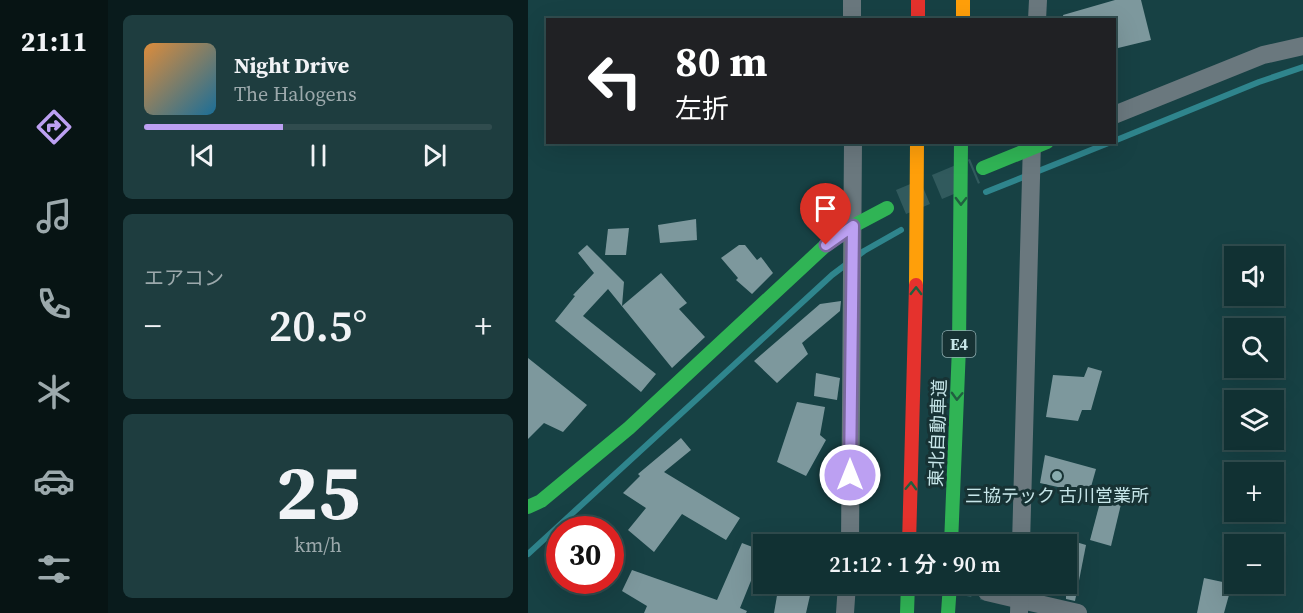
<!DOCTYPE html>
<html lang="ja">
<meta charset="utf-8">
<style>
:root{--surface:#113133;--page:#1e3d3f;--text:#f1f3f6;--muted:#9ca9ac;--line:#304c4e;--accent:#bca0f2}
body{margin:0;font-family:"Source Serif 4","Noto Sans JP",serif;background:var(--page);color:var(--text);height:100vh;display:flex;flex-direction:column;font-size:22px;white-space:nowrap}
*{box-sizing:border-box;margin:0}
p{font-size:20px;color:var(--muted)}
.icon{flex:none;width:33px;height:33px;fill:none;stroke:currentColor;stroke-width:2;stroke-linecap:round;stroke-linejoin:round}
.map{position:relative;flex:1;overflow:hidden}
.panel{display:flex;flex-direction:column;gap:15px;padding:15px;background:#091b1c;width:420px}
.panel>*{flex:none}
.hud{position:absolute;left:18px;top:18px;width:570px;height:126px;border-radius:0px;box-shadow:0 6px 24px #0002,0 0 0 2px var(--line);background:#202124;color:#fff;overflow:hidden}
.tools{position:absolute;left:696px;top:246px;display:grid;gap:12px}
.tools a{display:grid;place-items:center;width:60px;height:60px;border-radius:0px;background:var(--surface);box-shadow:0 6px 24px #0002,0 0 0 2px var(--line);font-size:30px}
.speed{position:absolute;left:18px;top:516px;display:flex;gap:12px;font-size:30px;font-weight:700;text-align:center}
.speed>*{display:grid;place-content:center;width:78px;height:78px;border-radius:50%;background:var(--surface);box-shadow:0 6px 24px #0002,0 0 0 2px var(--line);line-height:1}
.speed .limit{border:9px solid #d22;background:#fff;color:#111}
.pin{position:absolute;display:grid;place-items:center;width:51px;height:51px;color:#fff;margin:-62px -26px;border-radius:50% 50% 50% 0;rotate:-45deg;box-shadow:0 0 6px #0007}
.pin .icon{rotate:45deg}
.me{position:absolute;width:66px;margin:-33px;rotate:0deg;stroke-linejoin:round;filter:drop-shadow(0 0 4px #0008)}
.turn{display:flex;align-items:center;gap:21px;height:126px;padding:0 30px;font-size:27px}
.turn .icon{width:78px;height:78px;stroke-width:2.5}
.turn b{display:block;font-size:42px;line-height:51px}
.big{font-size:45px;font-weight:600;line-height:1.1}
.panel .card{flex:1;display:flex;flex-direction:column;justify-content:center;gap:9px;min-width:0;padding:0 21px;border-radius:9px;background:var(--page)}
.panel .dial{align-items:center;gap:0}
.dial b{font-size:78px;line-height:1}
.song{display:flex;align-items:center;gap:18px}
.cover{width:72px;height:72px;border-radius:9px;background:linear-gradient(135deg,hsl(30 70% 55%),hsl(200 70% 35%))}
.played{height:6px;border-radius:3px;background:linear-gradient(90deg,var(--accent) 40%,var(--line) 40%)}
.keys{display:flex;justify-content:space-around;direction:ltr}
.heat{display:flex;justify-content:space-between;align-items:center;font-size:33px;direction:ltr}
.trip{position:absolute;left:225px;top:534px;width:324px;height:60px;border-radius:0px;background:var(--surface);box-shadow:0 6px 24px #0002,0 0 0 2px var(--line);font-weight:600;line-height:60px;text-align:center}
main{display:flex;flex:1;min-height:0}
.tab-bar{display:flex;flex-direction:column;width:108px;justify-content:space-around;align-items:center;background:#071414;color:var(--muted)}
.tab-bar .icon{width:42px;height:42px}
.tab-bar .current{color:var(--accent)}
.tab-bar b{font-size:27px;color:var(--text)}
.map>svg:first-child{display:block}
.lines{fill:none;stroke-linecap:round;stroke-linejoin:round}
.stream{stroke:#2f858d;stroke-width:6}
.building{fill:#7d989d}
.street-tunnel{stroke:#315a5d;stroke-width:18;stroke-dasharray:18 9;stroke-linecap:butt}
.secondary-tunnel{stroke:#315a5d;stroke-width:26;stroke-dasharray:26 13;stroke-linecap:butt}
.street{stroke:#6a787e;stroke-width:18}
.fast{stroke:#30b455;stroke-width:14}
.slow{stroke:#ff9f0a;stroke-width:14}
.jam{stroke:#e5322d;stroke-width:14}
.oneway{stroke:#206040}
.route-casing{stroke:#7a689d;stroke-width:15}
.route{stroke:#bca0f2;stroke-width:10}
.poi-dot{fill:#89acaf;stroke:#173234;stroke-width:2}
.labels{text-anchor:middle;stroke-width:6;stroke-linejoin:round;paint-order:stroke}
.shield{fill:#173234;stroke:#92b0b3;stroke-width:1.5}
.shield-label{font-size:16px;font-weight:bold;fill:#c7e6e9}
.street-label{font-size:18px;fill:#c7e6e9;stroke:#173234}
.poi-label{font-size:18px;fill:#c7e6e9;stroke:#173234}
</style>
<main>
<nav class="tab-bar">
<b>21:11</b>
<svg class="icon current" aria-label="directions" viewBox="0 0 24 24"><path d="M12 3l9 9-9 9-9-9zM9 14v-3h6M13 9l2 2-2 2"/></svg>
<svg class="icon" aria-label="music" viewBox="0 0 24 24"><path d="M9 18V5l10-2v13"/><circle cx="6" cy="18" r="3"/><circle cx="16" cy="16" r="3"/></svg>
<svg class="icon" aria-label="phone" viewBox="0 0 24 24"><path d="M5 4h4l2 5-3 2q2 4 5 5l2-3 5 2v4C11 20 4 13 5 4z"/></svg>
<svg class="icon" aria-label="climate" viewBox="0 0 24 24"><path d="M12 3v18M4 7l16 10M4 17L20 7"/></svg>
<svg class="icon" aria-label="car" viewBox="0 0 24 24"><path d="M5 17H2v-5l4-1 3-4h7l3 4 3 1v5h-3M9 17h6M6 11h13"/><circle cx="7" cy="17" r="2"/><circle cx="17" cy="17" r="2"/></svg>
<svg class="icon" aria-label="filters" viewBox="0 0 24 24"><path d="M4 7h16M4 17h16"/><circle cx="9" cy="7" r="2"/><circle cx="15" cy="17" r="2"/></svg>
</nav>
<section class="panel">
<div class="card">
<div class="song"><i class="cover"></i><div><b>Night Drive</b><p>The Halogens</p></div></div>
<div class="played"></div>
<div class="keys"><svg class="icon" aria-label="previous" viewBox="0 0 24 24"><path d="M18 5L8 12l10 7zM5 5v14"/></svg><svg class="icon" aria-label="pause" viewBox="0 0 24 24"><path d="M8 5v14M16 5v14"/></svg><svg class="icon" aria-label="next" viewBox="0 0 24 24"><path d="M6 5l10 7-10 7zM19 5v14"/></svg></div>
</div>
<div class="card"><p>エアコン</p>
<div class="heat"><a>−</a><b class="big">20.5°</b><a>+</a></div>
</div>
<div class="card dial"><b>25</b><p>km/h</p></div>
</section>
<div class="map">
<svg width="775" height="613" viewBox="0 0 775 613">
<rect width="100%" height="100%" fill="#174144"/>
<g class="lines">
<g class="stream">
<path d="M586,141L731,82L775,67"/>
<path d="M458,192L583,142"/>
<path d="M0,554L304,275L336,251L373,230"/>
</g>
</g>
<g class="building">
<path d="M587,0H613L623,40L586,49V20H536L535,15Z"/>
<path d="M168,219L169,240L132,243L130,225Z"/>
<path d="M101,228L98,255H77L80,229Z"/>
<path d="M59,245L96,282L94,306L133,273L159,303L151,309L177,337L144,368L80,289L55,316L128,374L113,392L27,321L47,296L45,295L66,273L50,253Z"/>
<path d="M211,245H217L229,260L233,257L245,273L224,294L208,280L210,278L193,258Z"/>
<path d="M313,301L312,311L274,343L280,354L249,383L226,361L292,304Z"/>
<path d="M0,358L59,405L35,432L16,423L0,439Z"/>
<path d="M560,367L574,371L563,410H554L550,421L518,417L525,375L556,377Z"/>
<path d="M288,373L312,378L309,400L286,396Z"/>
<path d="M269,402L297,407L292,435L298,440L278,476L249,462Z"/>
<path d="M153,438L163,450L136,472L212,518L198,540L154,514L126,552L100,530L118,508L95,493L112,476L110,474Z"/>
<path d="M517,455L568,469L561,494L512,483Z"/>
<path d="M574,495L594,500L583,546L562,540Z"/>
<path d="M538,539L558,545L547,601L538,599Z"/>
<path d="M214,543L235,551L212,608L219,611L218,613H116L119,606L94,591L104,570L189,600Z"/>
<path d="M676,578L704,584L696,613H669Z"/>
<path d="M251,584H277L283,591L278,613H246Z"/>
</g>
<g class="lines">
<path class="street-tunnel" d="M428,584L459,592"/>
<path class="secondary-tunnel" d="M373,202L447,171"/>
<g class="street">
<path d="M324,0V20"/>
<path d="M509,20L510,0"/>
<path d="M586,115L735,55L775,46"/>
<path d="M322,544L325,142"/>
<path d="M493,544L504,142"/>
<path d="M459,592L550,613"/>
<path d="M317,613L319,584"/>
<path d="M491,613L492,584"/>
</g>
<g class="fast">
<path d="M455,168L519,142"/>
<path d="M0,507L13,501L101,428L298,245L325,226L359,208"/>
<path d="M423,544L431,347L433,142"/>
<path d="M379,613L380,584"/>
<path d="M420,613L422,584"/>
</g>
<g class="slow">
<path d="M435,0V20"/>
<path d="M388,285L389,142"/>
</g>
<g class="jam">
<path d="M390,0V20"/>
<path d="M381,544L388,285"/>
</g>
</g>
<defs><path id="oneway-chevron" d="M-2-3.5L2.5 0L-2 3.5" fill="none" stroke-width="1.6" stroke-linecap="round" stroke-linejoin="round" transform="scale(1.5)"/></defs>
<g class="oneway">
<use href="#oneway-chevron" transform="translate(433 201) rotate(91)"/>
<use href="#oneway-chevron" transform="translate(388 291) rotate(-89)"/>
<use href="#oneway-chevron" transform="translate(429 396) rotate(92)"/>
<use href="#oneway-chevron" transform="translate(383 486) rotate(-88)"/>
</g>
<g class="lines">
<defs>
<path id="route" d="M298,245L325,226L322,475"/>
</defs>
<use href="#route" class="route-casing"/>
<use href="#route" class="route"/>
</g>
<circle class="poi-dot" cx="529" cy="476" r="6"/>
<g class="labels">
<rect class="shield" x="414.5" y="331" width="33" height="26" rx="4.5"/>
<g class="shield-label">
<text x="431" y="350">E4</text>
</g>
<g class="street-label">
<text transform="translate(410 433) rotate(-88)" y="6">東北自動車道</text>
</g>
<g class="poi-label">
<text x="529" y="502">三協テック 古川営業所</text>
</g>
</g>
</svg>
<div class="tools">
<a><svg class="icon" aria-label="sound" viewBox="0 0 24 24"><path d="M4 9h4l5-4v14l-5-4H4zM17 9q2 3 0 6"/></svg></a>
<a><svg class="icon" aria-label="search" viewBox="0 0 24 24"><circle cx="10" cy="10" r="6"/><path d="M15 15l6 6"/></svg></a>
<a><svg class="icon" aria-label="layers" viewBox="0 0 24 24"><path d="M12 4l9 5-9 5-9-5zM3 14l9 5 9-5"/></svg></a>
<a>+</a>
<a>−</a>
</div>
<div class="speed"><div class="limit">30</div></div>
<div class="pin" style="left:298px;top:245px;background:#d93025"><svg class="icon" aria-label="arrive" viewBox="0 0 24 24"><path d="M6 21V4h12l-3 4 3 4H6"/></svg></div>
<svg class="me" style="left:322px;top:475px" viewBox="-20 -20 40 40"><circle r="17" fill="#bca0f2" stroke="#fff" stroke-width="3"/><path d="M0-11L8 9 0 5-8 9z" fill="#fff"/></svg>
<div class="trip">21:12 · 1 分 · 90 m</div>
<div class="hud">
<div class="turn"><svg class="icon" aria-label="left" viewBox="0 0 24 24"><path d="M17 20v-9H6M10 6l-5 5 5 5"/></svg><div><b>80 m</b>左折</div></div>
</div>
</div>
</main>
